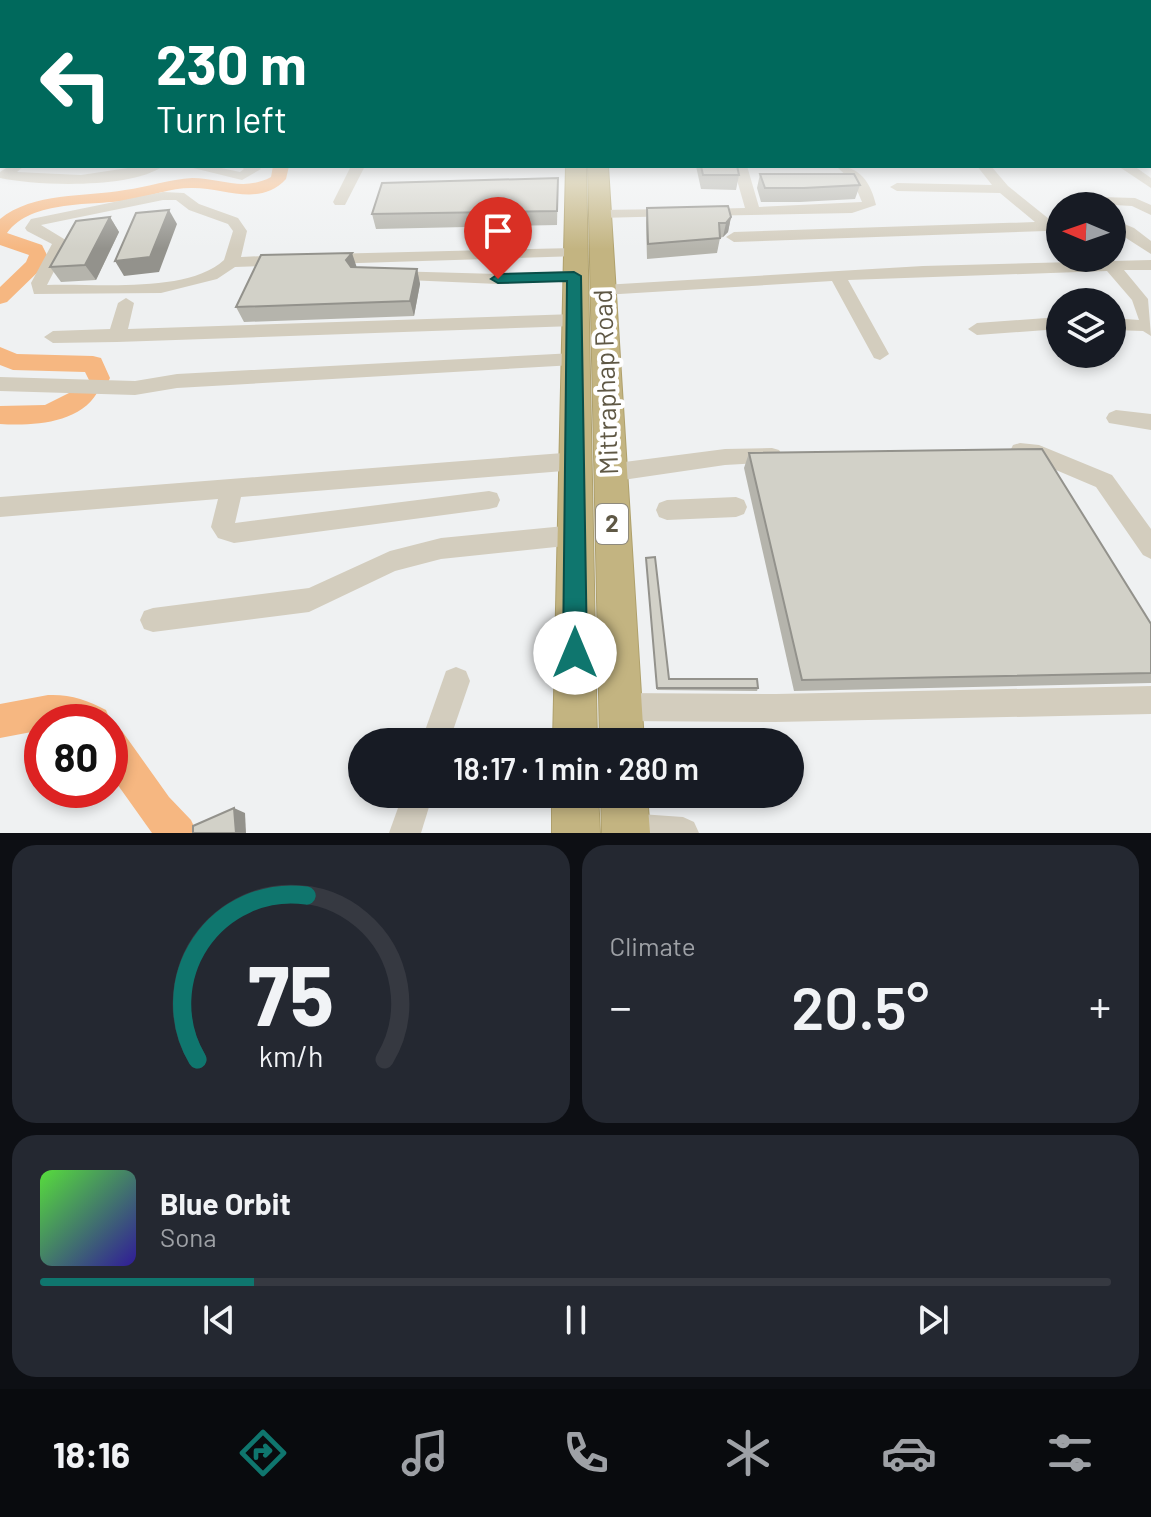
<!DOCTYPE html>
<meta charset="utf-8">
<style>
:root{--surface:#171b24;--page:#242831;--text:#f1f3f6;--muted:#9ea1a6;--line:#363941;--accent:#0f766e}
body{margin:0;font-family:Barlow,sans-serif;background:var(--page);color:var(--text);height:100vh;display:flex;flex-direction:column;font-size:30px;white-space:nowrap}
*{box-sizing:border-box;margin:0}
p{font-size:26px;color:var(--muted)}
.icon{flex:none;width:44px;height:44px;fill:none;stroke:currentColor;stroke-width:2;stroke-linecap:round;stroke-linejoin:round}
.map{position:relative;height:833px;overflow:hidden}
.side{display:flex;flex-direction:column;gap:12px;padding:12px;background:#0d0f14;flex:1}
.side>*{flex:none}
.hud{position:absolute;left:0px;top:0px;width:1152px;height:168px;box-shadow:0 4px 12px #0003;background:#00695c;color:#fff;overflow:hidden}
.needle{width:52px;rotate:272deg}
.controls{position:absolute;left:1046px;top:192px;display:grid;gap:16px}
.controls a{display:grid;place-items:center;width:80px;height:80px;border-radius:50%;background:var(--surface);box-shadow:0 4px 12px #0003;font-size:40px}
.speed{position:absolute;left:24px;top:704px;display:flex;gap:16px;font-size:40px;font-weight:700;text-align:center}
.speed>*{display:grid;place-content:center;width:104px;height:104px;border-radius:50%;background:var(--surface);box-shadow:0 4px 12px #0003;line-height:1}
.speed .limit{border:12px solid #d22;background:#fff;color:#111}
.pin{position:absolute;display:grid;place-items:center;width:68px;height:68px;color:#fff;margin:-82px -34px;border-radius:50% 50% 50% 0;rotate:-45deg;box-shadow:0 0 8px #0007}
.pin .icon{rotate:45deg}
.me{position:absolute;width:88px;margin:-44px;rotate:0deg;stroke-linejoin:round;filter:drop-shadow(0 0 6px #0008)}
.turn{display:flex;align-items:center;gap:28px;height:168px;padding:0 24px;font-size:36px}
.turn .icon{width:104px;height:104px;stroke-width:2.5}
.turn b{display:block;font-size:56px;line-height:68px}
.big{font-size:60px;font-weight:600;line-height:1.1}
.side .card{flex:1;display:flex;flex-direction:column;justify-content:center;gap:12px;min-width:0;padding:0 28px;border-radius:24px;background:var(--page)}
.side .dial{align-items:center;gap:0}
.dial svg{height:208px;overflow:visible;fill:none;stroke:var(--line);stroke-width:7;stroke-linecap:round;text-anchor:middle}
.dial text{fill:var(--text);stroke:none}
.song{display:flex;align-items:center;gap:24px}
.cover{width:96px;height:96px;border-radius:12px;background:linear-gradient(135deg,hsl(110 70% 55%),hsl(250 70% 35%))}
.played{height:8px;border-radius:4px;background:linear-gradient(90deg,var(--accent) 20%,var(--line) 20%)}
.keys{display:flex;justify-content:space-around;direction:ltr}
.heat{display:flex;justify-content:space-between;align-items:center;font-size:44px;direction:ltr}
.side .tiles{flex:1;display:grid;gap:12px;grid-template-columns:1fr 1fr}
.card:last-child{grid-column:span 2}
.trip{position:absolute;left:348px;top:728px;width:456px;height:80px;border-radius:40px;background:var(--surface);box-shadow:0 4px 12px #0003;font-weight:600;line-height:80px;text-align:center}
.menu{display:flex;height:128px;justify-content:space-around;align-items:center;background:#090b0e;color:var(--muted)}
.menu .icon{width:56px;height:56px}
.menu .selected{color:var(--accent)}
.menu b{font-size:36px;color:var(--text)}
.map>svg:first-child{display:block}
.lines{fill:none;stroke-linecap:round;stroke-linejoin:round}
.river{fill:#f6b781;fill-rule:evenodd}
.highway-casing{stroke:#afa06c;stroke-width:2}
.minor{fill:#d3cdbe;fill-rule:evenodd}
.highway{fill:#c3b481;fill-rule:evenodd}
.wall{fill:#b5b4ac}
.shaded-wall{fill:#93928c}
.building{fill:#d2d1c8;stroke:#93928c;stroke-width:2}
.route{fill:#0f766e;stroke:#0a4d48;stroke-width:2}
.labels{text-anchor:middle;stroke-width:8;stroke-linejoin:round;paint-order:stroke}
.shield{fill:#fff;stroke:#8f8a7d;stroke-width:2}
.shield-label{font-size:24px;font-weight:bold;fill:#5f5845}
.street-label{font-size:26px;fill:#5f5845;stroke:#fff}
</style>
<div class="map">
<svg width="1151" height="833" viewBox="0 0 1151 833">
<rect width="100%" height="100%" fill="#eff1f2"/>
<g class="lines">
<g class="river">
<path d="M273,166H289L286,179C259,208 224,187 191,188C170,188 151,196 130,200C93,206 32,199 7,233L42,245L47,255L42,268L7,302L0,304V287L26,262L29,255L0,245V219C33,192 85,197 125,190C148,187 170,179 192,178C221,178 243,192 271,177Z"/>
<path d="M0,347L17,354L93,356L101,358L110,378L107,384H91L85,372L13,370L0,365Z"/>
<path d="M85,385L93,387L97,393C79,424 31,426 0,424V406L45,405Z"/>
<path d="M48,695C70,694 87,700 106,710L111,722L110,725V722H42V730L0,738V704Z"/>
<path d="M110,726L122,731L169,797L191,820L197,833H152L110,774Z"/>
</g>
<defs>
<g id="highway">
<path d="M566,166H586L597,742H553Z"/>
<path d="M588,166H608L644,742H600Z"/>
<path d="M552,794H598L600,833H552Z"/>
<path d="M601,794H647L650,833H602Z"/>
</g>
</defs>
<use href="#highway" class="highway-casing"/>
<g class="minor">
<rect x="0" y="148" width="2" height="8"/>
<path d="M9,166H24L17,172L81,175L141,166H163C132,189 37,186 0,178V172Z"/>
<path d="M185,166H212L240,172L244,169L240,166H258L261,169L242,180Z"/>
<path d="M351,166H365L345,205H335L333,202Z"/>
<path d="M733,166H747L759,207L862,202L854,183L836,166C860,166 871,183 876,205L852,213L698,216L696,213L703,209L745,208Z"/>
<path d="M977,166H991L1008,186L1059,227V233L1046,231L734,242L726,237L734,232L1035,222L1000,193L897,191L890,187L897,183L992,185Z"/>
<path d="M1118,166H1134L1151,178V188Z"/>
<path d="M163,192L184,193L199,204L238,218L247,231L241,257L283,255L291,260L283,265L235,267L217,279L161,293L34,294L31,283L52,244L27,231L25,228L31,219ZM163,200H176L189,210L228,224L233,231L224,260C187,294 96,283 47,285L69,242L41,225Z"/>
<path d="M1101,197L1135,198L1151,205V215L1132,206L1096,204V198Z"/>
<path d="M1079,199L1089,206H1074L1072,203Z"/>
<path d="M671,209L678,213L676,216L599,218L592,214L599,210Z"/>
<path d="M1112,219L1134,228L1151,241V254L1112,229Z"/>
<path d="M574,248L582,253L579,256L327,264L319,259L327,254Z"/>
<path d="M1151,260V270H1124L1148,299L1151,336L1143,331L1112,330V318L1139,320L1132,300L1107,271L848,280L889,354L880,360L874,358L832,281L603,295L595,290L603,285L923,266Z"/>
<path d="M390,271L498,274L574,271L582,276L574,281L498,284L384,279L382,276Z"/>
<path d="M126,298L134,303L128,329L575,314L584,320L575,326L117,342L53,343L44,337L53,331L110,329L118,303Z"/>
<path d="M1060,317V329L977,335L968,329L977,323Z"/>
<path d="M574,353L583,359L574,365L177,388L135,395L0,391V377L135,381L177,374Z"/>
<path d="M1116,410L1151,414V430L1109,423L1106,418L1109,413Z"/>
<path d="M1020,443L1039,445L1112,475L1151,529V559L1143,555L1096,487L1030,459L1013,457L1010,451L1013,445Z"/>
<path d="M772,448L779,450L783,456L779,462L725,465L609,482L601,479L598,473L601,467L609,464L725,449Z"/>
<path d="M576,452L584,455L587,461L584,467L576,470L241,497L235,523L489,491L497,493L500,500L497,507L489,509L234,543L218,538L211,527L218,499L0,517V497Z"/>
<path d="M736,497L744,500L747,507L744,514L736,517L667,520L659,517L656,510L659,503L667,500Z"/>
<path d="M575,525L583,528L587,535L583,542L575,545L441,559L395,571L309,612L153,632L144,629L140,620L144,611L153,608L309,588L390,551L441,538Z"/>
<path d="M456,667L466,671L470,681L449,742H421L446,671Z"/>
<path d="M1151,686V714L776,722L621,721L611,717L607,707L611,697L621,693L776,694Z"/>
<path d="M403,794H433L421,833H389Z"/>
<path d="M626,813L683,817L694,822L699,833H612L615,818Z"/>
</g>
<use href="#highway" class="highway"/>
</g>
<g class="wall">
<path d="M696,166H737L739,175L736,190L701,189Z"/>
<path d="M760,174L860,185L855,199L800,202H761L757,188Z"/>
<path d="M558,178L557,225L376,229L372,214Z"/>
<path d="M647,208L731,217L728,232L723,237L720,238L717,253L647,259L646,222Z"/>
<path d="M110,217L119,232L96,280L61,282L50,267Z"/>
<path d="M357,267L417,269L420,284L414,316L244,322L236,307Z"/>
<path d="M749,453L1151,624V683L794,691L744,468Z"/>
<path d="M646,558L669,679L758,688L757,691L657,690Z"/>
</g>
<g class="shaded-wall">
<path d="M169,210L177,224L159,272L124,276L115,261Z"/>
<path d="M110,217L119,232L96,280L85,265Z"/>
<path d="M731,217L728,232L723,237L726,223Z"/>
<path d="M352,253L357,268L351,275L346,260Z"/>
<path d="M417,269L420,284L414,316L410,301Z"/>
<path d="M234,808L245,813L246,833H236Z"/>
</g>
<g class="building">
<path d="M701,166H737L739,175H703Z"/>
<path d="M760,174H854L860,185L804,188H765Z"/>
<path d="M558,178L557,211L372,214L382,183Z"/>
<path d="M728,206L731,217L726,223H719L720,238L648,244L647,208Z"/>
<path d="M169,210L150,257L115,261L136,213Z"/>
<path d="M110,217L85,265L50,267L76,221Z"/>
<path d="M352,253L346,260L351,267L417,269L410,301L236,307L261,255Z"/>
<path d="M1042,449L1151,624V673L802,680L749,453Z"/>
<path d="M655,557L669,679H757L758,688H657L646,558Z"/>
<path d="M234,808L236,833H193V826Z"/>
</g>
<linearGradient id="sky" x2="0" y2="1"><stop stop-color="#adb5bf"/><stop offset="0.53" stop-color="#f8f9f9"/><stop offset="1" stop-color="#f8f9f9" stop-opacity="0"/></linearGradient>
<rect width="1151" height="249" fill="url(#sky)"/>
<path class="route" d="M574,272L581,276L587,653L583,662L575,665L566,662L563,653L567,281L498,283L491,279L498,274Z"/>
<g class="labels">
<rect class="shield" x="596" y="504" width="32" height="40" rx="6"/>
<g class="shield-label">
<text x="612" y="532">2</text>
</g>
<g class="street-label">
<text transform="translate(606 382) rotate(-92)" y="9">Mittraphap Road</text>
</g>
</g>
</svg>
<div class="controls">
<a><svg class="needle" viewBox="-14 -14 28 28"><path d="M0-13l5 13h-10z" fill="#e53935"/><path d="M0 13l5-13h-10z" fill="#9ea1a6"/></svg></a>
<a><svg class="icon" aria-label="layers" viewBox="0 0 24 24"><path d="M12 4l9 5-9 5-9-5zM3 14l9 5 9-5"/></svg></a>
</div>
<div class="speed"><div class="limit">80</div></div>
<div class="pin" style="left:498px;top:279px;background:#d93025"><svg class="icon" aria-label="arrive" viewBox="0 0 24 24"><path d="M6 21V4h12l-3 4 3 4H6"/></svg></div>
<svg class="me" style="left:575px;top:653px" viewBox="-20 -20 40 40"><circle r="19" fill="#fff"/><path d="M0-13L10 11 0 6-10 11z" fill="#0f766e"/></svg>
<div class="trip">18:17 · 1 min · 280 m</div>
<div class="hud">
<div class="turn"><svg class="icon" aria-label="left" viewBox="0 0 24 24"><path d="M17 20v-9H6M10 6l-5 5 5 5"/></svg><div><b>230 m</b>Turn left</div></div>
</div>
</div>
<section class="side">
<div class="tiles">
<div class="card dial"><svg viewBox="0 0 100 80">
<path d="M14 69A42 42 0 1 1 86 69"/>
<path d="M14 69A42 42 0 0 1 56 6" stroke="#0f766e"/>
<text x="50" y="56" font-size="32" font-weight="700">75</text>
<text x="50" y="72" font-size="11">km/h</text>
</svg></div>
<div class="card"><p>Climate</p>
<div class="heat"><a>−</a><b class="big">20.5°</b><a>+</a></div>
</div>
<div class="card">
<div class="song"><i class="cover"></i><div><b>Blue Orbit</b><p>Sona</p></div></div>
<div class="played"></div>
<div class="keys"><svg class="icon" aria-label="previous" viewBox="0 0 24 24"><path d="M18 5L8 12l10 7zM5 5v14"/></svg><svg class="icon" aria-label="pause" viewBox="0 0 24 24"><path d="M8 5v14M16 5v14"/></svg><svg class="icon" aria-label="next" viewBox="0 0 24 24"><path d="M6 5l10 7-10 7zM19 5v14"/></svg></div>
</div>
</div>
</section>
<nav class="menu">
<b>18:16</b>
<svg class="icon selected" aria-label="directions" viewBox="0 0 24 24"><path d="M12 3l9 9-9 9-9-9zM9 14v-3h6M13 9l2 2-2 2"/></svg>
<svg class="icon" aria-label="music" viewBox="0 0 24 24"><path d="M9 18V5l10-2v13"/><circle cx="6" cy="18" r="3"/><circle cx="16" cy="16" r="3"/></svg>
<svg class="icon" aria-label="phone" viewBox="0 0 24 24"><path d="M5 4h4l2 5-3 2q2 4 5 5l2-3 5 2v4C11 20 4 13 5 4z"/></svg>
<svg class="icon" aria-label="climate" viewBox="0 0 24 24"><path d="M12 3v18M4 7l16 10M4 17L20 7"/></svg>
<svg class="icon" aria-label="car" viewBox="0 0 24 24"><path d="M5 17H2v-5l4-1 3-4h7l3 4 3 1v5h-3M9 17h6M6 11h13"/><circle cx="7" cy="17" r="2"/><circle cx="17" cy="17" r="2"/></svg>
<svg class="icon" aria-label="filters" viewBox="0 0 24 24"><path d="M4 7h16M4 17h16"/><circle cx="9" cy="7" r="2"/><circle cx="15" cy="17" r="2"/></svg>
</nav>
